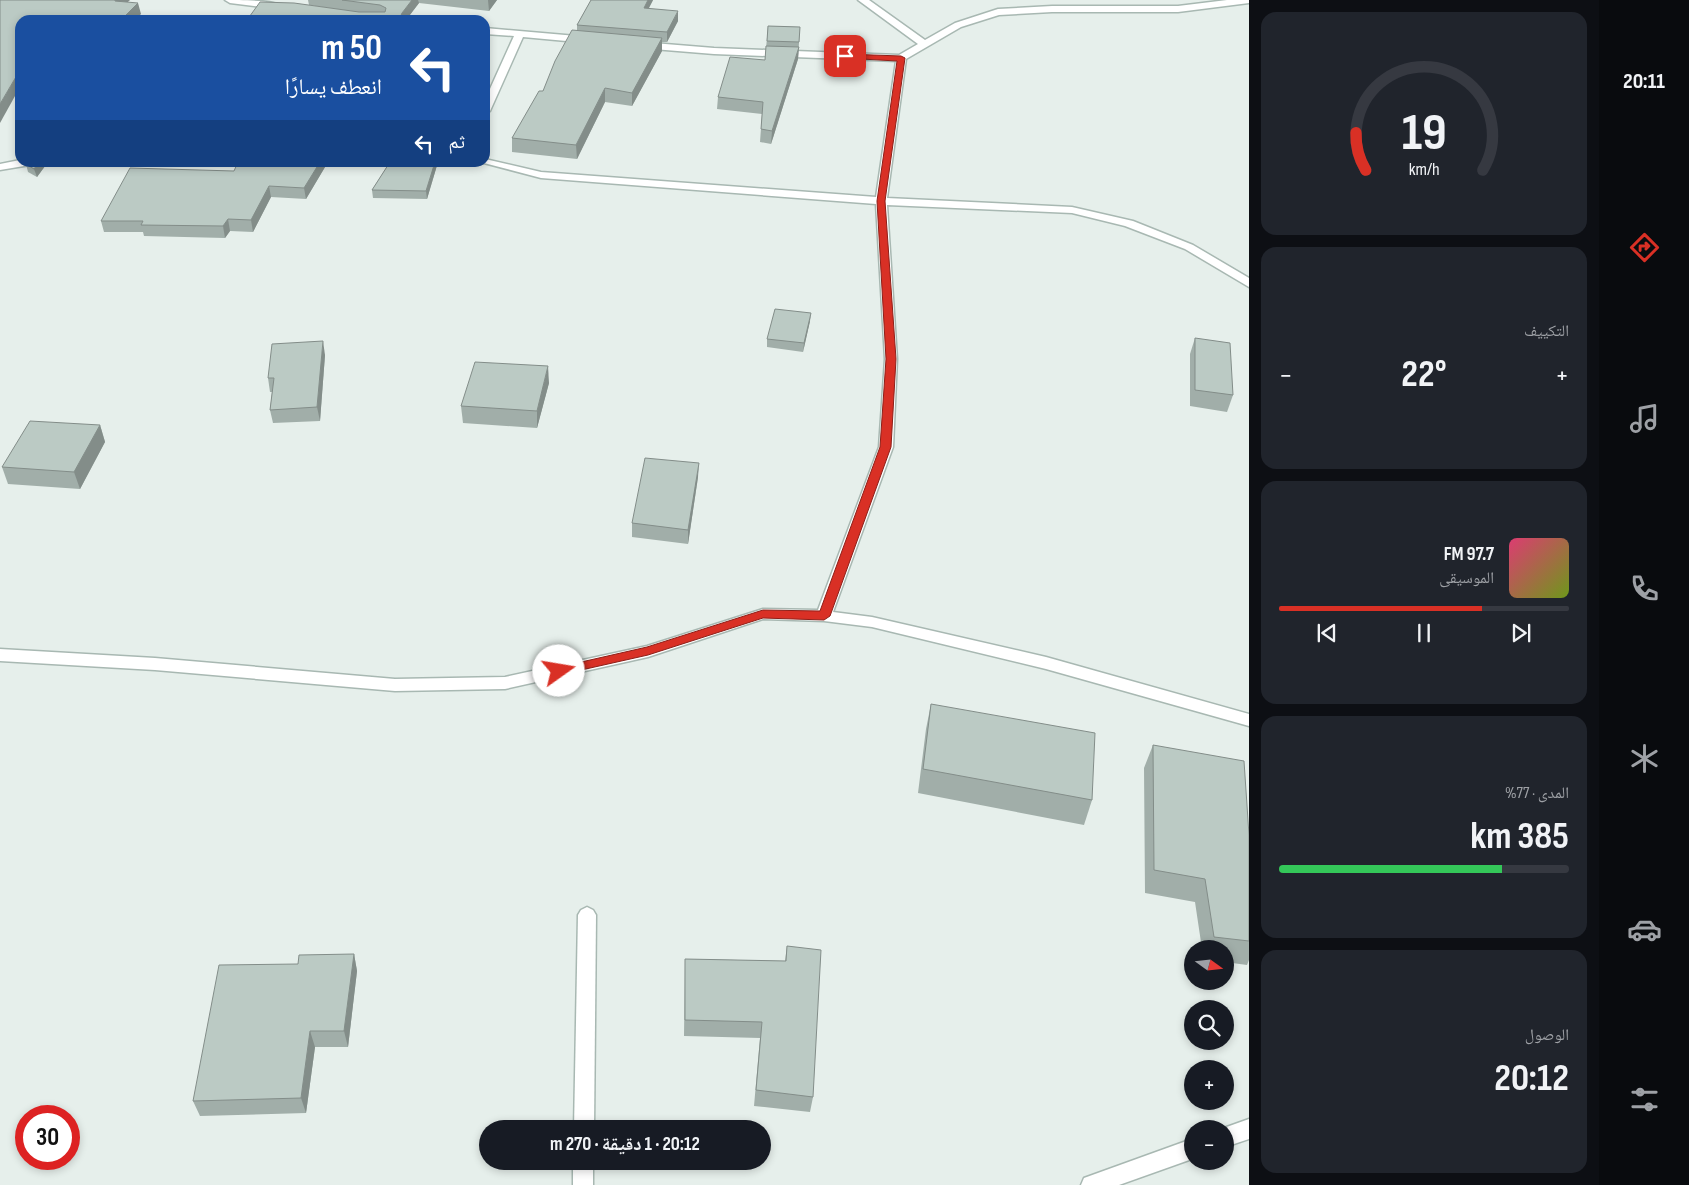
<!DOCTYPE html>
<html lang="ar">
<meta charset="utf-8">
<style>
:root{--surface:#171b24;--page:#20242c;--text:#f1f3f6;--muted:#9ea1a6;--line:#363941;--accent:#d93025}
body{margin:0;font-family:"Sofia Sans Condensed","Noto Naskh Arabic",sans-serif;background:var(--page);color:var(--text);direction:rtl;height:100vh;display:flex;flex-direction:column;font-size:19px;white-space:nowrap}
*{box-sizing:border-box;margin:0}
p{font-size:16px;color:var(--muted)}
.icon{flex:none;width:28px;height:28px;fill:none;stroke:currentColor;stroke-width:2;stroke-linecap:round;stroke-linejoin:round}
.map{position:relative;flex:1;overflow:hidden;direction:ltr}
.details{display:flex;flex-direction:column;gap:12px;padding:12px;background:#0d0f14;width:350px}
.details>*{flex:none}
.top-card{position:absolute;left:15px;top:15px;width:475px;height:152px;border-radius:15px;box-shadow:0 2px 8px #0003;direction:rtl;background:#1a4fa0;color:#fff;overflow:hidden}
.needle{width:32px;rotate:105deg}
.tools{position:absolute;left:1184px;top:940px;display:grid;gap:10px}
.tools a{display:grid;place-items:center;width:50px;height:50px;border-radius:50%;background:var(--surface);box-shadow:0 2px 8px #0003;font-size:25px}
.speed{position:absolute;left:15px;top:1105px;display:flex;gap:10px;font-size:25px;font-weight:700;text-align:center}
.speed>*{display:grid;place-content:center;width:65px;height:65px;border-radius:50%;background:var(--surface);box-shadow:0 2px 8px #0003;line-height:1}
.speed .limit{border:8px solid #d22;background:#fff;color:#111}
.pin{position:absolute;display:grid;place-items:center;width:42px;height:42px;color:#fff;margin:-21px;border-radius:10px;box-shadow:0 2px 8px #0006}
.me{position:absolute;width:55px;margin:-28px;rotate:77deg;stroke-linejoin:round;filter:drop-shadow(0 0 4px #0008)}
.turn{display:flex;align-items:center;gap:18px;height:105px;padding:0 25px;font-size:22px}
.turn .icon{width:65px;height:65px;stroke-width:2.5}
.turn b{display:block;font-size:35px;line-height:42px}
.then{display:flex;align-items:center;height:48px;padding:0 25px;background:#0003;gap:10px;font-size:19px}
.big{font-size:38px;font-weight:700;line-height:1.1}
.details .tile{flex:1;display:flex;flex-direction:column;justify-content:center;gap:8px;min-width:0;padding:0 18px;border-radius:15px;background:var(--page)}
.details .dial{align-items:center;gap:0}
.dial svg{height:130px;overflow:visible;fill:none;stroke:var(--line);stroke-width:7;stroke-linecap:round;text-anchor:middle}
.dial text{fill:var(--text);stroke:none}
.song{display:flex;align-items:center;gap:15px}
.cover{width:60px;height:60px;border-radius:8px;background:linear-gradient(135deg,hsl(340 70% 55%),hsl(80 70% 35%))}
.played{height:5px;border-radius:2px;background:linear-gradient(90deg,var(--accent) 70%,var(--line) 70%)}
.keys{display:flex;justify-content:space-around;direction:ltr}
.heat{display:flex;justify-content:space-between;align-items:center;font-size:28px;direction:ltr}
.charge{height:8px;border-radius:4px;background:linear-gradient(90deg,#34c759 77%,var(--line) 0)}
.trip{position:absolute;left:479px;top:1120px;width:292px;height:50px;border-radius:25px;background:var(--surface);box-shadow:0 2px 8px #0003;font-weight:700;line-height:50px;text-align:center;direction:rtl}
main{display:flex;flex:1;min-height:0}
.tabs{display:flex;flex-direction:column;width:90px;justify-content:space-around;align-items:center;background:#090b0e;color:var(--muted)}
.tabs .icon{width:35px;height:35px}
.tabs .selected{color:var(--accent)}
.tabs b{font-size:22px;color:var(--text)}
.map>svg:first-child{display:block}
.lines{fill:none;stroke-linecap:round;stroke-linejoin:round}
.minor-casing{stroke:#a8b8b2;stroke-width:3}
.minor{fill:#fff;fill-rule:evenodd}
.wall{fill:#a1aea9}
.shaded-wall{fill:#838d89}
.building{fill:#bbcac4;stroke:#838d89}
.route{fill:#d93025;stroke:#8d1f18}
</style>
<main>
<nav class="tabs">
<b>20:11</b>
<svg class="icon selected" aria-label="directions" viewBox="0 0 24 24"><path d="M12 3l9 9-9 9-9-9zM9 14v-3h6M13 9l2 2-2 2"/></svg>
<svg class="icon" aria-label="music" viewBox="0 0 24 24"><path d="M9 18V5l10-2v13"/><circle cx="6" cy="18" r="3"/><circle cx="16" cy="16" r="3"/></svg>
<svg class="icon" aria-label="phone" viewBox="0 0 24 24"><path d="M5 4h4l2 5-3 2q2 4 5 5l2-3 5 2v4C11 20 4 13 5 4z"/></svg>
<svg class="icon" aria-label="climate" viewBox="0 0 24 24"><path d="M12 3v18M4 7l16 10M4 17L20 7"/></svg>
<svg class="icon" aria-label="car" viewBox="0 0 24 24"><path d="M5 17H2v-5l4-1 3-4h7l3 4 3 1v5h-3M9 17h6M6 11h13"/><circle cx="7" cy="17" r="2"/><circle cx="17" cy="17" r="2"/></svg>
<svg class="icon" aria-label="filters" viewBox="0 0 24 24"><path d="M4 7h16M4 17h16"/><circle cx="9" cy="7" r="2"/><circle cx="15" cy="17" r="2"/></svg>
</nav>
<section class="details">
<div class="tile dial"><svg viewBox="0 0 100 80">
<path d="M14 69A42 42 0 1 1 86 69"/>
<path d="M14 69A42 42 0 0 1 8 46" stroke="#d93025"/>
<text x="50" y="56" font-size="32" font-weight="700">19</text>
<text x="50" y="72" font-size="11">km/h</text>
</svg></div>
<div class="tile"><p>التكييف</p>
<div class="heat"><a>−</a><b class="big">22°</b><a>+</a></div>
</div>
<div class="tile">
<div class="song"><i class="cover"></i><div><b>97.7 FM</b><p>الموسيقى</p></div></div>
<div class="played"></div>
<div class="keys"><svg class="icon" aria-label="previous" viewBox="0 0 24 24"><path d="M18 5L8 12l10 7zM5 5v14"/></svg><svg class="icon" aria-label="pause" viewBox="0 0 24 24"><path d="M8 5v14M16 5v14"/></svg><svg class="icon" aria-label="next" viewBox="0 0 24 24"><path d="M6 5l10 7-10 7zM19 5v14"/></svg></div>
</div>
<div class="tile"><p>المدى · 77%</p><b class="big">385 km</b><div class="charge"></div></div>
<div class="tile"><p>الوصول</p><b class="big">20:12</b></div>
</section>
<div class="map">
<svg width="1249" height="1185" viewBox="0 0 1249 1185">
<rect width="100%" height="100%" fill="#e6efeb"/>
<g class="lines">
<defs>
<g id="minor">
<path d="M225,0C240,0 272,0 283,6L278,9L230,3Z"/>
<path d="M858,0H869L925,40L955,23L998,9L1052,6H1178L1227,0H1249V3L1178,12H1052L999,15L961,27L906,59L887,198L1072,207L1133,221L1193,245L1249,278V287L1185,249L1125,226L1072,213L887,205L897,359L893,447L833,612L872,617L1046,657L1249,714V726L1046,669L872,627L824,621L763,619L648,657L505,689L395,691L155,670L0,661V649L155,658L395,679L505,677L647,646L763,609L818,610L879,447L885,359L876,204L541,178L480,162H485V159L541,172L876,197L896,61L714,54L641,48L636,45L641,42L714,48L899,55L918,44Z"/>
<path d="M485,28L588,37L593,40L588,43L523,37L490,111L485,114V100L514,36L485,34Z"/>
<path d="M20,160V162H35L30,165L0,170V164Z"/>
<path d="M587,907L593,910L596,915L594,1129H574L578,915L581,910Z"/>
<path d="M1249,1119V1139L1225,1147V1129H1221Z"/>
<path d="M1192,1139V1159L1119,1185H1081L1084,1178Z"/>
<rect x="573" y="1161" width="20" height="24"/>
</g>
</defs>
<use href="#minor" class="minor-casing"/>
<use href="#minor" class="minor"/>
</g>
<g class="wall">
<path d="M308,0H497L489,11L419,3L406,20L309,5Z"/>
<path d="M591,0H653L649,8L678,21L667,42H662V51L632,106L605,102L577,159L512,152V138L543,91L577,31V25Z"/>
<path d="M768,26L800,27L798,59L771,144L760,142L762,114L717,109L718,97L765,60Z"/>
<path d="M48,162L37,177L28,172L26,164Z"/>
<path d="M328,162L306,199L271,197L253,232L230,231L225,238L144,236L143,232H104L101,221L234,171Z"/>
<path d="M390,162H438L427,199L373,198L372,190Z"/>
<path d="M810,321L803,352L767,347V339Z"/>
<path d="M1195,338L1233,395L1227,412L1190,406V354Z"/>
<path d="M325,355L320,421L273,423L270,410L272,392H270L268,378Z"/>
<path d="M549,383L537,428L463,423L461,406Z"/>
<path d="M100,425L105,442L80,489L8,484L2,467Z"/>
<path d="M698,477L688,544L632,537V523Z"/>
<path d="M931,704L1092,800L1084,825L918,793L926,729Z"/>
<path d="M1153,745L1249,835V960L1247,965L1225,962V949H1202L1195,902L1145,893L1144,768Z"/>
<path d="M787,946L813,1097L810,1112L754,1106L760,1038L684,1036L685,959L785,961Z"/>
<path d="M354,954L357,971L348,1047H315L306,1113L200,1116L193,1101L298,964Z"/>
</g>
<g class="shaded-wall">
<path d="M115,0H130L117,12Z"/>
<path d="M412,0H418L419,3L406,20H399L402,13Z"/>
<path d="M488,0H497L489,11Z"/>
<path d="M648,0H653L644,17V8Z"/>
<path d="M138,3L141,14L135,20H121Z"/>
<path d="M678,11V21L667,42V32Z"/>
<path d="M662,38V51L632,106V93Z"/>
<path d="M799,47L798,59L771,144L772,131Z"/>
<path d="M20,70V87L0,123V104Z"/>
<path d="M605,88V102L577,159L576,145Z"/>
<path d="M39,162H48L37,177L34,169Z"/>
<path d="M320,162H328L306,199L304,188Z"/>
<path d="M435,162H438L427,199L426,191Z"/>
<path d="M269,186L271,197L253,232L251,220Z"/>
<path d="M228,219L230,231L225,238L223,226Z"/>
<path d="M811,313L810,321L803,352L804,343Z"/>
<path d="M323,341L325,355L320,421L317,407Z"/>
<path d="M548,366L549,383L537,428V411Z"/>
<path d="M100,425L105,442L80,489L74,472Z"/>
<path d="M699,463L698,477L688,544V530Z"/>
<path d="M354,954L357,971L348,1047L344,1031Z"/>
<path d="M310,1031L315,1047L306,1113L301,1098Z"/>
</g>
<g class="building">
<path d="M0,0H115V1L138,3L121,20H20V70L0,104Z"/>
<path d="M342,0H412L402,13L399,20H247L260,2L294,3L359,12H385L386,8L380,5Z"/>
<path d="M591,0H648L644,8L678,11L667,32L577,25Z"/>
<path d="M768,26L800,27L799,42L767,41Z"/>
<path d="M572,30L662,38L632,93L605,88L576,145L512,138L539,91H543L555,61Z"/>
<path d="M766,46L799,47L772,131L761,129L763,102L718,97L730,57L765,60Z"/>
<path d="M27,162H39L34,169L26,164Z"/>
<path d="M238,162H320L304,188L269,186L251,220L228,219L223,226L141,225L143,221H101L130,168L234,171Z"/>
<path d="M390,162H435L426,191L372,190Z"/>
<path d="M775,309L811,313L804,343L767,339Z"/>
<path d="M1195,338L1230,343L1233,395L1195,390Z"/>
<path d="M323,341L317,407L270,410L274,378H268L272,344Z"/>
<path d="M475,362L548,366L537,411L461,406Z"/>
<path d="M30,421L100,425L74,472L2,467Z"/>
<path d="M645,458L699,463L688,530L632,523Z"/>
<path d="M931,704L1095,733L1092,800L923,769Z"/>
<path d="M1153,745L1244,761L1249,835V941L1214,937L1205,879L1154,870Z"/>
<path d="M787,946L821,950L813,1097L756,1090L762,1022L685,1020V959L786,961Z"/>
<path d="M354,954L344,1031H310L301,1098L193,1101L219,965L298,964L299,955Z"/>
</g>
<path class="route" d="M845,54L901,56L905,58L885,201L896,359L891,447L830,616L824,620L763,618L648,655L559,675L555,674L553,671L555,668L647,647L763,610L820,611L880,447L886,359L877,201L897,61L843,58L841,56Z"/>
</svg>
<div class="tools">
<a><svg class="needle" viewBox="-14 -14 28 28"><path d="M0-13l5 13h-10z" fill="#e53935"/><path d="M0 13l5-13h-10z" fill="#9ea1a6"/></svg></a>
<a><svg class="icon" aria-label="search" viewBox="0 0 24 24"><circle cx="10" cy="10" r="6"/><path d="M15 15l6 6"/></svg></a>
<a>+</a>
<a>−</a>
</div>
<div class="speed"><div class="limit">30</div></div>
<div class="pin" style="left:845px;top:56px;background:#d93025"><svg class="icon" aria-label="arrive" viewBox="0 0 24 24"><path d="M6 21V4h12l-3 4 3 4H6"/></svg></div>
<svg class="me" style="left:559px;top:671px" viewBox="-20 -20 40 40"><circle r="19" fill="#fff"/><path d="M0-13L10 11 0 6-10 11z" fill="#d93025"/></svg>
<div class="trip">20:12 · 1 دقيقة · 270 m</div>
<div class="top-card">
<div class="turn"><svg class="icon" aria-label="left" viewBox="0 0 24 24"><path d="M17 20v-9H6M10 6l-5 5 5 5"/></svg><div><b>50 m</b>انعطف يسارًا</div></div>
<div class="then">ثم<svg class="icon" aria-label="left" viewBox="0 0 24 24"><path d="M17 20v-9H6M10 6l-5 5 5 5"/></svg></div>
</div>
</div>
</main>
